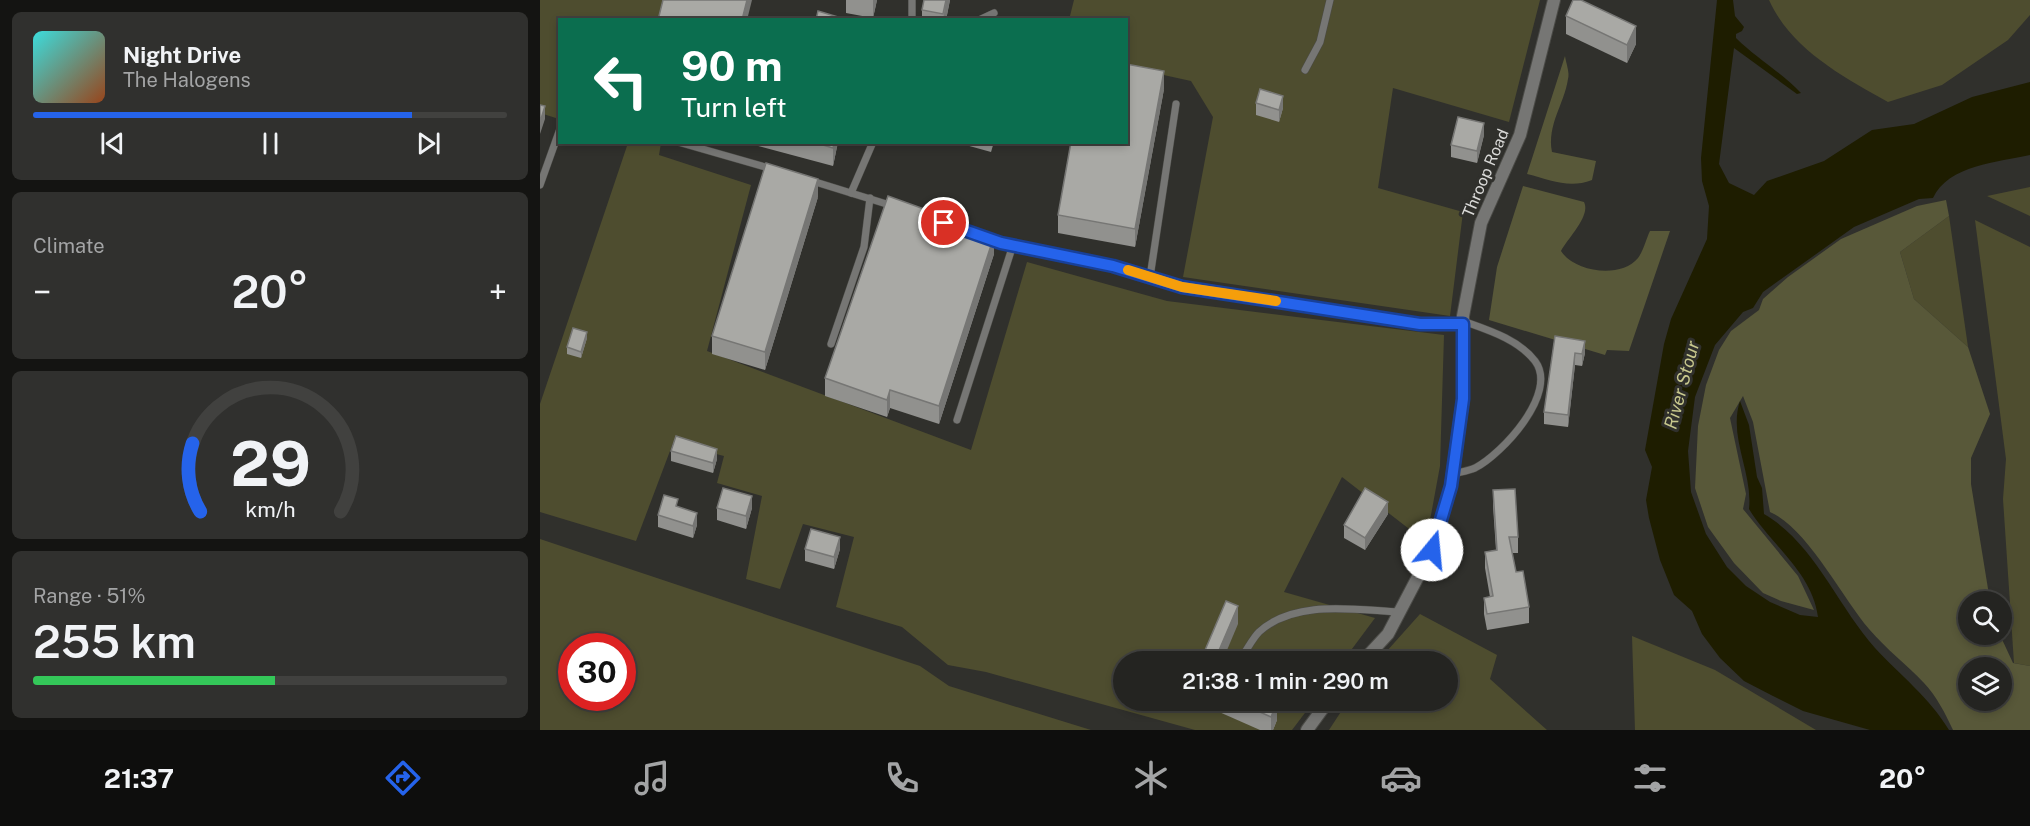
<!DOCTYPE html>
<meta charset="utf-8">
<style>
:root{--surface:#242421;--page:#30302e;--text:#f1f3f6;--muted:#a3a4a5;--line:#41413f;--accent:#2563eb}
body{margin:0;font-family:"Public Sans",sans-serif;background:var(--page);color:var(--text);height:100vh;display:flex;flex-direction:column;font-size:22px;white-space:nowrap}
*{box-sizing:border-box;margin:0}
p{font-size:20px;color:var(--muted)}
.icon{flex:none;width:33px;height:33px;fill:none;stroke:currentColor;stroke-width:2;stroke-linecap:round;stroke-linejoin:round}
.map{position:relative;flex:1;overflow:hidden}
.panel{display:flex;flex-direction:column;gap:12px;padding:12px;background:#141412;width:540px}
.panel>*{flex:none}
.banner{position:absolute;left:18px;top:18px;width:570px;height:126px;border-radius:0px;box-shadow:0 3px 9px #0003,0 0 0 2px var(--line);background:#0b6e4f;color:#fff;overflow:hidden}
.tools{position:absolute;left:1418px;top:591px;display:grid;gap:12px}
.tools a{display:grid;place-items:center;width:54px;height:54px;border-radius:50%;background:var(--surface);box-shadow:0 3px 9px #0003,0 0 0 2px var(--line);font-size:30px}
.speed{position:absolute;left:18px;top:633px;display:flex;gap:12px;font-size:30px;font-weight:700;text-align:center}
.speed>*{display:grid;place-content:center;width:78px;height:78px;border-radius:50%;background:var(--surface);box-shadow:0 3px 9px #0003,0 0 0 2px var(--line);line-height:1}
.speed .limit{border:9px solid #d22;background:#fff;color:#111}
.pin{position:absolute;display:grid;place-items:center;width:51px;height:51px;color:#fff;margin:-26px;border:3px solid #fff;border-radius:50%;box-shadow:0 2px 6px #0007}
.me{position:absolute;width:66px;margin:-33px;rotate:17deg;stroke-linejoin:round;filter:drop-shadow(0 0 4px #0008)}
.turn{display:flex;align-items:center;gap:21px;height:126px;padding:0 24px;font-size:27px}
.turn .icon{width:78px;height:78px;stroke-width:2.5}
.turn b{display:block;font-size:42px;line-height:51px}
.big{font-size:45px;font-weight:600;line-height:1.1}
.panel .widget{flex:1;display:flex;flex-direction:column;justify-content:center;gap:9px;min-width:0;padding:0 21px;border-radius:9px;background:var(--page)}
.panel .dial{align-items:center;gap:0}
.dial svg{height:156px;overflow:visible;fill:none;stroke:var(--line);stroke-width:7;stroke-linecap:round;text-anchor:middle}
.dial text{fill:var(--text);stroke:none}
.song{display:flex;align-items:center;gap:18px}
.cover{width:72px;height:72px;border-radius:9px;background:linear-gradient(135deg,hsl(180 70% 55%),hsl(20 70% 35%))}
.played{height:6px;border-radius:3px;background:linear-gradient(90deg,var(--accent) 80%,var(--line) 80%)}
.keys{display:flex;justify-content:space-around;direction:ltr}
.heat{display:flex;justify-content:space-between;align-items:center;font-size:33px;direction:ltr}
.charge{height:9px;border-radius:4px;background:linear-gradient(90deg,#34c759 51%,var(--line) 0)}
.trip{position:absolute;left:573px;top:651px;width:345px;height:60px;border-radius:30px;background:var(--surface);box-shadow:0 3px 9px #0003,0 0 0 2px var(--line);font-weight:600;line-height:60px;text-align:center}
.tab-bar{display:flex;height:96px;justify-content:space-around;align-items:center;background:#0e0e0d;color:var(--muted)}
.tab-bar .icon{width:42px;height:42px}
.tab-bar .current{color:var(--accent)}
.tab-bar b{font-size:27px;color:var(--text)}
main{display:flex;flex:1;min-height:0}
.map>svg:first-child{display:block}
.green{fill:#4e4d2f;fill-rule:evenodd}
.forest{fill:#585839;fill-rule:evenodd}
.water{fill:#1e1d00}
.lines{fill:none;stroke-linecap:round;stroke-linejoin:round}
.lane-casing{stroke:#4b4b47;stroke-width:8}
.street-casing{stroke:#4b4b47;stroke-width:14}
.lane{stroke:#767674;stroke-width:7}
.street{stroke:#767674;stroke-width:12}
.wall{fill:#91918e}
.shaded-wall{fill:#767674}
.building{fill:#a9a9a5;stroke:#767674;stroke-width:1.5}
.route-casing{stroke:#184099;stroke-width:15}
.route{stroke:#2563eb;stroke-width:10}
.slow{stroke:#f59e0b;stroke-width:10}
.labels{text-anchor:middle;stroke-width:6;stroke-linejoin:round;paint-order:stroke}
.street-label{font-size:16px;fill:#d9d9d7;stroke:#30302c}
.water-label{font-size:18px;font-style:italic;fill:#c8c88d;stroke:#30302c}
</style>
<main>
<section class="panel">
<div class="widget">
<div class="song"><i class="cover"></i><div><b>Night Drive</b><p>The Halogens</p></div></div>
<div class="played"></div>
<div class="keys"><svg class="icon" aria-label="previous" viewBox="0 0 24 24"><path d="M18 5L8 12l10 7zM5 5v14"/></svg><svg class="icon" aria-label="pause" viewBox="0 0 24 24"><path d="M8 5v14M16 5v14"/></svg><svg class="icon" aria-label="next" viewBox="0 0 24 24"><path d="M6 5l10 7-10 7zM19 5v14"/></svg></div>
</div>
<div class="widget"><p>Climate</p>
<div class="heat"><a>−</a><b class="big">20°</b><a>+</a></div>
</div>
<div class="widget dial"><svg viewBox="0 0 100 80">
<path d="M14 69A42 42 0 1 1 86 69"/>
<path d="M14 69A42 42 0 0 1 10 34" stroke="#2563eb"/>
<text x="50" y="56" font-size="32" font-weight="700">29</text>
<text x="50" y="72" font-size="11">km/h</text>
</svg></div>
<div class="widget"><p>Range · 51%</p><b class="big">255 km</b><div class="charge"></div></div>
</section>
<div class="map">
<svg width="1490" height="730" viewBox="0 0 1490 730">
<rect width="100%" height="100%" fill="#30302c"/>
<g class="green">
<path d="M0,0H128L123,19L20,20L19,119L0,113Z"/>
<path d="M534,0H1000L969,122L853,88L838,188L923,212L910,316L643,277L673,117L651,81L587,67L586,20H529Z"/>
<path d="M1229,0H1490V15L1468,40L1402,85L1348,102C1303,77 1251,49 1229,0Z"/>
<path d="M88,143H121L119,155L211,185L167,351L431,450L487,262L627,301L904,335L900,466L886,542L802,477L744,592L835,618L803,661L584,662V700L774,701L752,730H655L446,672L408,665L362,627L296,607L314,537L263,524L240,589L206,579L222,496L177,483L184,456L133,443L96,541L0,512V404Z"/>
<path d="M1490,187V216L1447,196Z"/>
<path d="M1409,216L1428,347L1374,299L1360,252Z"/>
<path d="M1435,220L1490,247V666L1474,663L1463,499L1466,459Z"/>
<path d="M0,539L380,666L409,686L551,730H0ZM32,646H82V698H32Z"/>
<path d="M880,614L957,655L950,679L1007,730H789L808,701L908,700V662L838,661Z"/>
<path d="M1092,636L1175,670L1276,730H1095Z"/>
</g>
<g class="forest">
<path d="M1025,56C1026,63 1030,73 1028,79C1024,105 1007,124 1012,152L1056,161L1052,180C1029,189 1011,180 987,174Z"/>
<path d="M983,186L1044,202C1051,216 1028,238 1021,251C1034,272 1081,279 1098,258C1104,250 1106,239 1110,231H1130L1089,351L1067,350L1065,355L949,320L957,267Z"/>
<path d="M1406,200L1409,216L1360,252L1374,299L1428,347L1450,414L1431,458V484L1450,601L1428,602V634L1460,635L1473,663L1490,666V730H1413C1405,713 1397,697 1384,683C1367,665 1346,649 1329,629C1301,596 1267,528 1230,512L1213,422L1203,396L1190,418L1206,494L1203,509L1258,576L1274,610L1241,601L1223,593L1194,563L1168,527L1155,488L1158,426L1166,385L1179,350L1191,331L1219,310L1223,299L1248,277L1301,239L1377,206ZM1428,668H1461V700H1428Z"/>
</g>
<path class="water" d="M1177,0H1193L1195,16L1204,27L1202,31L1196,34V38C1216,58 1241,72 1261,93L1257,94L1194,48L1179,164L1189,183L1214,195L1227,181L1284,161L1332,130L1374,124L1432,97L1490,82V155C1459,162 1408,165 1393,198L1379,199L1314,227L1223,292L1213,308L1203,312L1175,345L1155,397L1148,451L1151,492L1166,534L1187,567L1206,586L1230,602L1260,615L1278,617C1272,572 1231,545 1209,509C1213,472 1188,437 1200,401L1209,425L1217,477L1222,488L1224,514C1274,543 1297,605 1335,648C1361,676 1389,697 1409,730H1330L1263,711L1231,695L1204,681L1180,658L1162,634L1152,611L1134,595L1120,560L1109,518L1106,500L1112,467L1105,450L1124,344L1131,319L1167,239L1169,206L1162,181L1161,158Z"/>
<g class="lines">
<defs>
<g id="lane">
<path d="M372,20V0"/>
<path d="M439,20L454,13"/>
<path d="M765,70L780,42L790,0"/>
<path d="M138,142L232,169"/>
<path d="M269,180L353,206"/>
<path d="M0,185L20,129"/>
<path d="M311,193L333,142"/>
<path d="M446,237L574,266L641,287L880,324H923"/>
<path d="M610,277L636,104"/>
<path d="M291,344L324,247L330,198"/>
<path d="M417,420L473,245"/>
<path d="M913,474C920,472 928,471 935,468C962,454 1019,393 995,361C978,339 948,330 923,321"/>
<path d="M703,655C708,648 713,638 719,632C755,599 815,610 859,612"/>
</g>
<g id="street">
<path d="M822,662L848,634L892,550L911,486L923,399V316L941,223L980,135L1014,0"/>
<path d="M767,730L789,700"/>
</g>
</defs>
<use href="#lane" class="lane-casing"/>
<use href="#street" class="street-casing"/>
<use href="#lane" class="lane"/>
<use href="#street" class="street"/>
</g>
<g class="wall">
<path d="M306,0H337L333,18L306,13Z"/>
<path d="M384,0H410L406,20H382V10Z"/>
<path d="M1026,16L1096,44L1087,63L1026,34Z"/>
<path d="M624,89L595,247L518,233V215Z"/>
<path d="M716,103L743,108L739,122L716,115Z"/>
<path d="M944,135L937,163L911,157V145Z"/>
<path d="M203,142H298L293,166Z"/>
<path d="M415,142H454L451,152Z"/>
<path d="M278,197L225,370L172,354V336Z"/>
<path d="M409,222L454,254L399,424L350,408L347,417L285,396V378Z"/>
<path d="M1015,336L1045,353L1042,366L1035,365L1028,427L1004,424V412Z"/>
<path d="M47,338L41,358L27,354V347Z"/>
<path d="M131,451L177,459L173,473L131,461Z"/>
<path d="M953,490L978,537V553H972L976,572L989,607V623L947,630L944,614V598L950,597L945,568V552L956,550L953,506Z"/>
<path d="M138,507L157,525L153,538L118,527V515Z"/>
<path d="M177,508H212L206,529L177,520Z"/>
<path d="M848,514L825,550L804,538V525Z"/>
<path d="M265,549H300L294,569L265,561Z"/>
<path d="M652,700H734L737,720L733,730H720Z"/>
</g>
<g class="shaded-wall">
<path d="M207,0H212L207,20H202Z"/>
<path d="M333,0H337L333,18Z"/>
<path d="M406,0H410L406,20H403Z"/>
<path d="M1096,26V44L1087,63V45Z"/>
<path d="M624,71V89L595,247V229Z"/>
<path d="M743,96V108L739,122V110Z"/>
<path d="M5,106V119L0,134V122Z"/>
<path d="M944,123V135L937,163V151Z"/>
<path d="M294,142H298L293,166V148Z"/>
<path d="M278,179V197L225,370V352Z"/>
<path d="M454,236V254L399,424V406Z"/>
<path d="M47,332V338L41,358V352Z"/>
<path d="M1045,341V353L1042,366V354Z"/>
<path d="M1035,353V365L1028,427V415Z"/>
<path d="M350,390V408L347,417V400Z"/>
<path d="M177,449V459L173,473V463Z"/>
<path d="M212,496V508L206,529V516Z"/>
<path d="M848,502V514L825,550V538Z"/>
<path d="M157,513V525L153,538V526Z"/>
<path d="M300,537V549L294,569V557Z"/>
<path d="M698,606V624L682,662H674Z"/>
<path d="M737,702V720L733,730H731V717Z"/>
</g>
<g class="building">
<path d="M123,0H207L202,20H118Z"/>
<path d="M384,0H406L403,14L382,10Z"/>
<path d="M1033,0H1041L1096,26L1087,45L1026,16Z"/>
<path d="M278,11L308,20H276Z"/>
<path d="M586,64L624,71L595,229L518,215L531,142H586Z"/>
<path d="M720,89L743,96L739,110L716,103Z"/>
<path d="M0,105L5,106L0,122Z"/>
<path d="M918,117L944,123L937,151L911,145Z"/>
<path d="M273,142H294L293,148Z"/>
<path d="M226,163L278,179L225,352L172,336Z"/>
<path d="M348,196L409,218L408,221L454,236L399,406L350,390L347,400L285,378Z"/>
<path d="M33,328L47,332L41,352L27,347Z"/>
<path d="M1015,336L1045,341L1042,354L1035,353L1028,415L1004,412Z"/>
<path d="M136,436L177,449L173,463L131,451Z"/>
<path d="M183,488L212,496L206,516L177,508Z"/>
<path d="M825,488L848,502L825,538L804,525Z"/>
<path d="M975,489L978,537H969L976,572L983,571L989,607L947,614L944,598L953,596L945,552L957,550L953,490Z"/>
<path d="M124,495L138,499L136,506L157,513L153,526L118,515Z"/>
<path d="M271,529L300,537L294,557L265,549Z"/>
<path d="M686,601L698,606L674,662H660Z"/>
<path d="M693,700H734L737,702L731,717Z"/>
</g>
<g class="lines">
<defs>
<path id="route" d="M404,223L461,243L573,266L642,287L880,324H923V399L911,486L892,550"/>
</defs>
<use href="#route" class="route-casing"/>
<use href="#route" class="route"/>
<path class="slow" d="M588,270L642,287L736,301"/>
</g>
<g class="labels">
<g class="street-label">
<text transform="translate(945 173) rotate(-67)" y="6">Throop Road</text>
</g>
<g class="water-label">
<text transform="translate(1142 385) rotate(-75)" y="6">River Stour</text>
</g>
</g>
</svg>
<div class="tools">
<a><svg class="icon" aria-label="search" viewBox="0 0 24 24"><circle cx="10" cy="10" r="6"/><path d="M15 15l6 6"/></svg></a>
<a><svg class="icon" aria-label="layers" viewBox="0 0 24 24"><path d="M12 4l9 5-9 5-9-5zM3 14l9 5 9-5"/></svg></a>
</div>
<div class="speed"><div class="limit">30</div></div>
<div class="pin" style="left:404px;top:223px;background:#d93025"><svg class="icon" aria-label="arrive" viewBox="0 0 24 24"><path d="M6 21V4h12l-3 4 3 4H6"/></svg></div>
<svg class="me" style="left:892px;top:550px" viewBox="-20 -20 40 40"><circle r="19" fill="#fff"/><path d="M0-13L10 11 0 6-10 11z" fill="#2563eb"/></svg>
<div class="trip">21:38 · 1 min · 290 m</div>
<div class="banner">
<div class="turn"><svg class="icon" aria-label="left" viewBox="0 0 24 24"><path d="M17 20v-9H6M10 6l-5 5 5 5"/></svg><div><b>90 m</b>Turn left</div></div>
</div>
</div>
</main>
<nav class="tab-bar">
<b>21:37</b>
<svg class="icon current" aria-label="directions" viewBox="0 0 24 24"><path d="M12 3l9 9-9 9-9-9zM9 14v-3h6M13 9l2 2-2 2"/></svg>
<svg class="icon" aria-label="music" viewBox="0 0 24 24"><path d="M9 18V5l10-2v13"/><circle cx="6" cy="18" r="3"/><circle cx="16" cy="16" r="3"/></svg>
<svg class="icon" aria-label="phone" viewBox="0 0 24 24"><path d="M5 4h4l2 5-3 2q2 4 5 5l2-3 5 2v4C11 20 4 13 5 4z"/></svg>
<svg class="icon" aria-label="climate" viewBox="0 0 24 24"><path d="M12 3v18M4 7l16 10M4 17L20 7"/></svg>
<svg class="icon" aria-label="car" viewBox="0 0 24 24"><path d="M5 17H2v-5l4-1 3-4h7l3 4 3 1v5h-3M9 17h6M6 11h13"/><circle cx="7" cy="17" r="2"/><circle cx="17" cy="17" r="2"/></svg>
<svg class="icon" aria-label="filters" viewBox="0 0 24 24"><path d="M4 7h16M4 17h16"/><circle cx="9" cy="7" r="2"/><circle cx="15" cy="17" r="2"/></svg>
<b>20°</b>
</nav>
